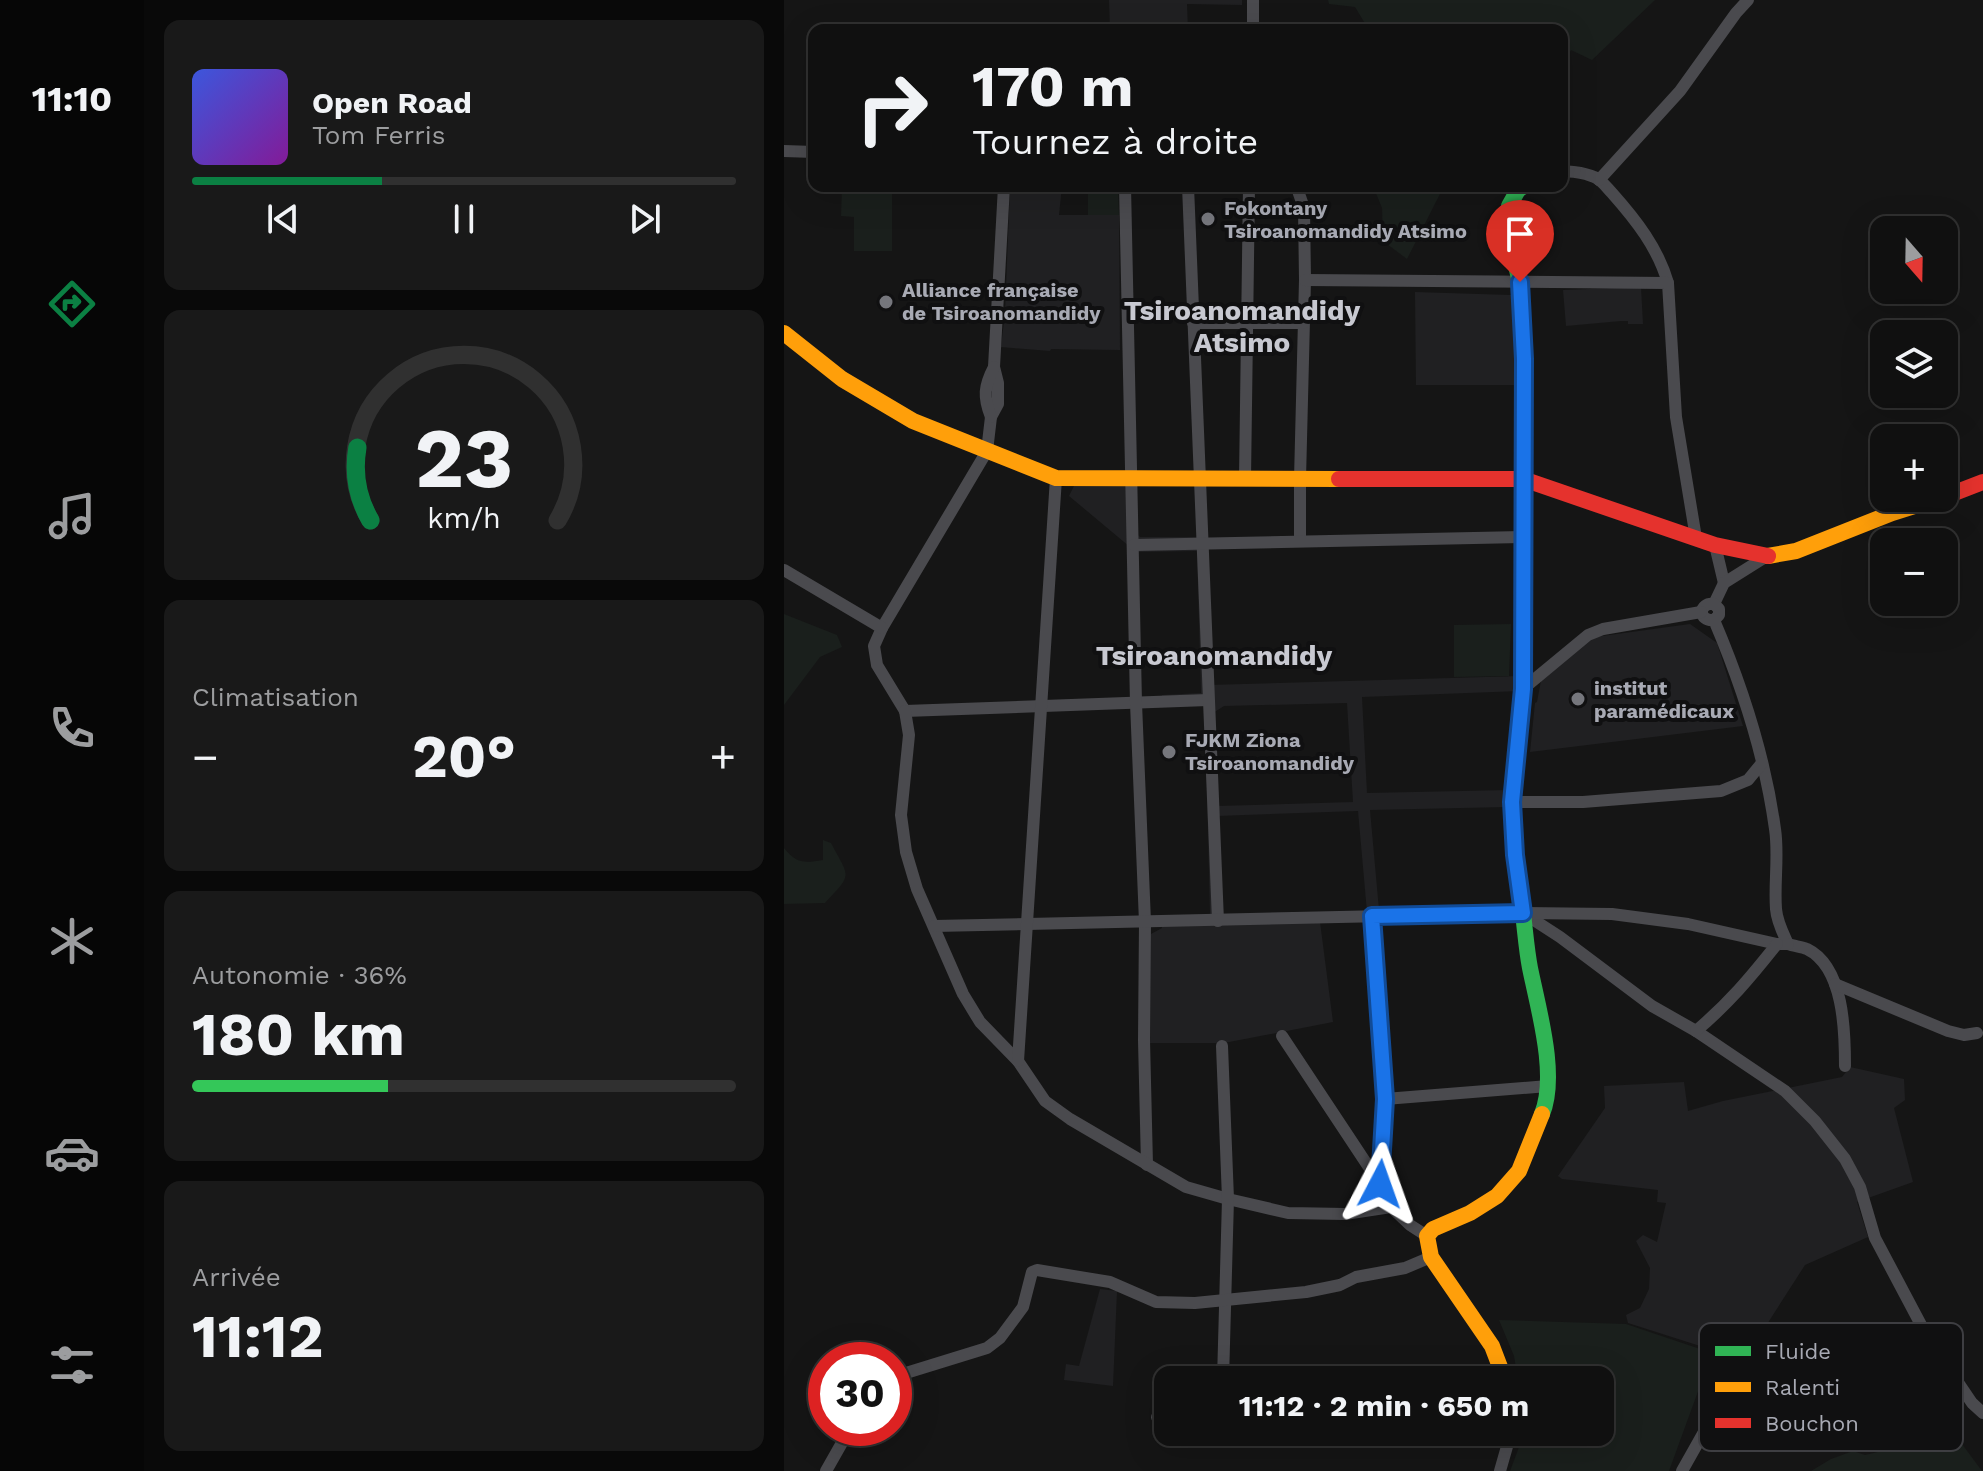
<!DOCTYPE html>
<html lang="fr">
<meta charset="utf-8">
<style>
:root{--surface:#101010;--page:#191919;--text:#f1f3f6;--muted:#9c9d9f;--line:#303030;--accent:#0b8043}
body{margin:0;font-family:"Work Sans",sans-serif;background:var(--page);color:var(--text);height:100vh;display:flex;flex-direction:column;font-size:30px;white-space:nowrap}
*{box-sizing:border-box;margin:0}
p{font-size:26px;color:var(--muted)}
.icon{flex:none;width:44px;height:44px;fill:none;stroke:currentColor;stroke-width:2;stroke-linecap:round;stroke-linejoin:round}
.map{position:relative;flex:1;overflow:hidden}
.details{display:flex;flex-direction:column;gap:20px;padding:20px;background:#090909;width:640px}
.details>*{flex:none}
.top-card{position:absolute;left:24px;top:24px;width:760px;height:168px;border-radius:16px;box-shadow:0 8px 32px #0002,0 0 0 2px var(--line);background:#101010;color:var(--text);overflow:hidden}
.needle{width:52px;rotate:160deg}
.tools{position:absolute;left:1086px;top:216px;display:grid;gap:16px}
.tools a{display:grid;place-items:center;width:88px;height:88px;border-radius:16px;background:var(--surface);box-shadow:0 8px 32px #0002,0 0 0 2px var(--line);font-size:40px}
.speed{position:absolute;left:24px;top:1342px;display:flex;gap:16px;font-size:40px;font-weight:700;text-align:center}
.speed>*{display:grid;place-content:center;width:104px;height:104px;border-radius:50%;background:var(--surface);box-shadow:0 8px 32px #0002,0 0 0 2px var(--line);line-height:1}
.speed .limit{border:12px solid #d22;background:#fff;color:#111}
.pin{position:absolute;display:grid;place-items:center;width:68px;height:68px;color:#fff;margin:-82px -34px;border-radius:50% 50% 50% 0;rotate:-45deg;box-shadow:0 0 8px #0007}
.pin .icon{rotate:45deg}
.me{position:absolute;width:88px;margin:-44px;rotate:4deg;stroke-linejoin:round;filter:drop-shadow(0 0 6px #0008)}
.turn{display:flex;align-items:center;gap:28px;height:168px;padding:0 32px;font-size:36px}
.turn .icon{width:104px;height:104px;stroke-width:2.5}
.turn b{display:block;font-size:56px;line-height:68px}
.big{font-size:60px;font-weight:700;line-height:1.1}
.details .widget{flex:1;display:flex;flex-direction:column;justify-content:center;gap:12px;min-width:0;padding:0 28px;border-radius:16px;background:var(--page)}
.details .dial{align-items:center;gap:0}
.dial svg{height:208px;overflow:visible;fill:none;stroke:var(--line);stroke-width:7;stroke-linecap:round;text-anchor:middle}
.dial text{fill:var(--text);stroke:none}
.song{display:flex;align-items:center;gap:24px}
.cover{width:96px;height:96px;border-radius:12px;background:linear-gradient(135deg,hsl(230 70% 55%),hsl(290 70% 35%))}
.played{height:8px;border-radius:4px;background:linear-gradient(90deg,var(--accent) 35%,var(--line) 35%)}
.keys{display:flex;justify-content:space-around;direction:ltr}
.heat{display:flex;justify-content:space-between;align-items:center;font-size:44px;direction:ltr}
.charge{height:12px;border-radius:6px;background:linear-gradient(90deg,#34c759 36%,var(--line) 0)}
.trip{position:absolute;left:370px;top:1366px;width:460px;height:80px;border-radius:16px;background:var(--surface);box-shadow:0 8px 32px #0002,0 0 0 2px var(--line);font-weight:700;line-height:80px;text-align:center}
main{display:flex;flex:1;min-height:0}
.dock{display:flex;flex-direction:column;width:144px;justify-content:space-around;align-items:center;background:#060606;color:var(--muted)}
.dock .icon{width:56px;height:56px}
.dock .selected{color:var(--accent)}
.dock b{font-size:36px;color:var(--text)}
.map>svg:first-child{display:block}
.built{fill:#202022;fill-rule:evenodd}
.green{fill:#1a1f1c}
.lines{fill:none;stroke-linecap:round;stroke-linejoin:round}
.street{stroke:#4a4a4e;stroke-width:12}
.fast{stroke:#30b455;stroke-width:16}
.slow{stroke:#ff9f0a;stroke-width:16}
.jam{stroke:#e5322d;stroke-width:16}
.route-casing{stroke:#114b97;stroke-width:20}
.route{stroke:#1a73e8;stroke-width:14}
.poi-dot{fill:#75767c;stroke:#101011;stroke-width:3}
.labels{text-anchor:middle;stroke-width:8;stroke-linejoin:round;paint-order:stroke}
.poi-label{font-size:20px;font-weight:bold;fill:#a8aab4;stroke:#101011;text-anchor:start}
.district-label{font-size:28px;font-weight:bold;fill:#c8c9d1;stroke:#101011}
.key{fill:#101011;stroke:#3e3e42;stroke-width:2}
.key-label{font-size:22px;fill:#a8aab4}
</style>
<main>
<nav class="dock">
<b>11:10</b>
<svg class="icon selected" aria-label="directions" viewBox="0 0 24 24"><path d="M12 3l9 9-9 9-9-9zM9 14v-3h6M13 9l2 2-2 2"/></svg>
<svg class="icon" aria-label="music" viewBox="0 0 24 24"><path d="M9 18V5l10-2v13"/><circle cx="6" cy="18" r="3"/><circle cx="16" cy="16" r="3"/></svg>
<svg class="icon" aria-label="phone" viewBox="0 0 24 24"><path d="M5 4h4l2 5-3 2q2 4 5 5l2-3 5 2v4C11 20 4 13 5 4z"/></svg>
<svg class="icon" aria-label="climate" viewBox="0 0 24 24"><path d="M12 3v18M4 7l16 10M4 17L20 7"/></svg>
<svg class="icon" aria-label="car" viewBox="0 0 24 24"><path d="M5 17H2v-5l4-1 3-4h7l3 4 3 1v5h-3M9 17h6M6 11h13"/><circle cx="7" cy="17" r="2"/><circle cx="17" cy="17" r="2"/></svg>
<svg class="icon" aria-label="filters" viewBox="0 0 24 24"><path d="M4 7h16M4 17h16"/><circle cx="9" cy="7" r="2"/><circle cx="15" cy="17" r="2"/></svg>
</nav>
<section class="details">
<div class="widget">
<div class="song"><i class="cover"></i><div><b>Open Road</b><p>Tom Ferris</p></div></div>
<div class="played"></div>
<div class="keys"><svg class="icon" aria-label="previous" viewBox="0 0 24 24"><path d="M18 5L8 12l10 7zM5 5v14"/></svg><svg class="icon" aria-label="pause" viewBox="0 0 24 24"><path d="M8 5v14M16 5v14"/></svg><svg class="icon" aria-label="next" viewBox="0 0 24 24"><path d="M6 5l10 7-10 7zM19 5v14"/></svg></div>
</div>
<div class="widget dial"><svg viewBox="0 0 100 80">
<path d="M14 69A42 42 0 1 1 86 69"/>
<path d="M14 69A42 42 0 0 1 9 41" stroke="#0b8043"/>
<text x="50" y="56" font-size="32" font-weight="700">23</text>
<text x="50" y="72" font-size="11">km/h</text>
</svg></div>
<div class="widget"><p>Climatisation</p>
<div class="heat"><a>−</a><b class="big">20°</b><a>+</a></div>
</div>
<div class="widget"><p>Autonomie · 36%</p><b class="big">180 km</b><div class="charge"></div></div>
<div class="widget"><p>Arrivée</p><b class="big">11:12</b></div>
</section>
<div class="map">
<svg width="1199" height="1471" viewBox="0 0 1199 1471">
<rect width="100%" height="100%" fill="#151515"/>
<g class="built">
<path d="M325,0H458V5L403,4L404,30H326Z"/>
<path d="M226,186H278L275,215H335L336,350L267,349L266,351L217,347L221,313Z"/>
<path d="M857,287L859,324H844V321H837L782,326L779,290Z"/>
<path d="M631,292L727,295L729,298L733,385H632Z"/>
<path d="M291,484H346L347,529L356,537H423L424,685L736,676V691L578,697L583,793L725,790L723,807L586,810L595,910L586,920L536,922L549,1022L440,1043H366L364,940L367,934L378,928L377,916L426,915L421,705L378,706V695L417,693L413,551L352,552L285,496ZM563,703L569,802L433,806L429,713L440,706ZM574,811L583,912L437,917L433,816Z"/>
<path d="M906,624L933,643L959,726L746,752L751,703L753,702L757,681L811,637Z"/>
<path d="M1066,1067L1120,1079L1121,1100L1110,1108L1129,1182L1073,1202L1084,1237L1021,1265L960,1360L844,1323L842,1315L856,1308L865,1289L866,1268L852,1241L859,1235L873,1242L882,1203L873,1202L874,1190L778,1179L774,1176L821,1108L820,1086L900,1082L904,1111L939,1101L1058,1077Z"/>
<path d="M316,1289L333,1291L329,1386L280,1380L282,1364L295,1366Z"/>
</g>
<g class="green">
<path d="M544,0H871L808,60L787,50L778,68V30H585L571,7L545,4Z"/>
<path d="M58,186H108V251H70V217L57,216Z"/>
<path d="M304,186H334L335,215H304Z"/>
<path d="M589,186H660L623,259L599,241L598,208Z"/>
<path d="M0,614L53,635L58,647L36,657L0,705Z"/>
<path d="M727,624L725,676L670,677V625Z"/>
<path d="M39,840L47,843C66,879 69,873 41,903L0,904V848C13,864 20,863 39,860Z"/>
<path d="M715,1320L842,1324L928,1353L885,1471H726L735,1447L736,1432H816V1380H734L730,1356Z"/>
<path d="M1169,1432L1198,1471H1027L1047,1459L1069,1451L1081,1455L1136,1442L1154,1446Z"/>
</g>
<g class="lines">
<g class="street">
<path d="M469,30V0"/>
<path d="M0,151L30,152"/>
<path d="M778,172C787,170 806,174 814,179C819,182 824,189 828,193C852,220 874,248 884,283"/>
<path d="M815,180L896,91L952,13L964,0"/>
<path d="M220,186L210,367L214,383V404L207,417L203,451L98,628L90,646L93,665L121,711L424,700"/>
<path d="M341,186L352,703L361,922L360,1040L363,1165"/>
<path d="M404,186L434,921"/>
<path d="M510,186L513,188L520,208L521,280L516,479V541"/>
<path d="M521,280L884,283L892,417L912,538"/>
<path d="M409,323H519"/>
<path d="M207,417C199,397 200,386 210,367"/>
<path d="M461,479L465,186"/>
<path d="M350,545L738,537"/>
<path d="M931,545L940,583"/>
<path d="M0,570L98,628"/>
<path d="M930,604L940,583L983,556"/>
<path d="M930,620C914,622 914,602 930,604L935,609V615L930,620C959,688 981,756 991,829C995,855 990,883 992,909C993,922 999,933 1004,944C1010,946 1018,947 1023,949C1060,967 1061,1031 1061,1066"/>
<path d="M739,689L804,635L819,629L917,612"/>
<path d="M121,711L125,735L117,815L122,852L133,889L179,994L196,1022L234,1061L261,1101L286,1119L402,1187L444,1199L504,1213L561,1214L607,1207L626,1225L643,1236"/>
<path d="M728,802H799L937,791L964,780L978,763"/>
<path d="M739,913L776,937L868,1006L912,1031L1001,1091L1031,1121L1061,1159L1076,1187L1091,1238L1144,1338L1188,1403L1199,1413"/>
<path d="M588,916L601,1099L596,1184L607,1207"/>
<path d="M150,926L739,913L828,914L904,924L993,944H1004"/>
<path d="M1051,984L1164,1031L1180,1035L1193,1033"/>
<path d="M912,1031C945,1003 966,978 993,944"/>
<path d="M498,1036L596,1184"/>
<path d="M438,1046L444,1199L439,1380"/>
<path d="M234,1061L272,478"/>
<path d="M601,1099L764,1086"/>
<path d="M110,1380L122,1373L203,1348L216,1338L239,1307L248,1272L253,1270L326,1282L372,1302L411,1303L522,1292L556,1285L572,1277L621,1268L647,1257"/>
<path d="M373,1417L384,1416"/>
<path d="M42,1471L59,1441L61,1428"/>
<path d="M716,1471L724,1443V1432"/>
<path d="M898,1471L947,1384"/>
</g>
<g class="fast">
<path d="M740,485V359L736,282L726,242L725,206L734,190L740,186"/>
<path d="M729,790C725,828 733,868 738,906C741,927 742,947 746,968C754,1008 774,1075 758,1114"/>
</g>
<g class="slow">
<path d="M0,333L58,379L129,421L272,478L555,479"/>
<path d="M984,556L1012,551L1108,513L1156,498"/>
<path d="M721,1380L708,1346L647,1257L643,1236L649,1229L686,1213L713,1196L735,1171L758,1114"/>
</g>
<g class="jam">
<path d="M555,479H739L931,545L984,556"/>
<path d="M1160,497L1199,482"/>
<path d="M729,790L739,689L740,485"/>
</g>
</g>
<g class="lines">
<defs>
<path id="route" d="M596,1184L601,1099L588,916L739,913L731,855L728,802L739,689L740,359L736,282"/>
</defs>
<use href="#route" class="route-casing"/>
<use href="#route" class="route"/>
</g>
<g class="poi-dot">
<circle cx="424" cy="219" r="8"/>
<circle cx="102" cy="302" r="8"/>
<circle cx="794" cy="699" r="8"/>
<circle cx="385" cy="752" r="8"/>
</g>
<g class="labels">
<g class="poi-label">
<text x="440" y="215">Fokontany<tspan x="440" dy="23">Tsiroanomandidy Atsimo</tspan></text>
<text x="118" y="297">Alliance française<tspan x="118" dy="23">de Tsiroanomandidy</tspan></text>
<text x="810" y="695">institut<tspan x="810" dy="23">paramédicaux</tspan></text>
<text x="401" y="747">FJKM Ziona<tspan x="401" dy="23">Tsiroanomandidy</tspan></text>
</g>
<g class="district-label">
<text x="458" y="320">Tsiroanomandidy<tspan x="458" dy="32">Atsimo</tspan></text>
<text x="430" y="665">Tsiroanomandidy</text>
</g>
</g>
<rect x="915" y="1323" width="264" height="128" rx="12" class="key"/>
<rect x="931" y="1346" width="36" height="10" fill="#30b455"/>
<rect x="931" y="1382" width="36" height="10" fill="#ff9f0a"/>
<rect x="931" y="1418" width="36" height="10" fill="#e5322d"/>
<g class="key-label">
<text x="981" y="1359">Fluide</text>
<text x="981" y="1395">Ralenti</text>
<text x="981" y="1431">Bouchon</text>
</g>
</svg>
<div class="tools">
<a><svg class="needle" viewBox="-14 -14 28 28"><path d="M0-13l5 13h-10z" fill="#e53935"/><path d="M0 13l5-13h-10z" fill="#9c9d9f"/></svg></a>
<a><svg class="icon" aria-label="layers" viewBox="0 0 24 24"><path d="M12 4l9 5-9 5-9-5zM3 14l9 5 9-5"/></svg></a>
<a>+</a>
<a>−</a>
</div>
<div class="speed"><div class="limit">30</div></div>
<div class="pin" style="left:736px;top:282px;background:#d93025"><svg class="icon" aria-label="arrive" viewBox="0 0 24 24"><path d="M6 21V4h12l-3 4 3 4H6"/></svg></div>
<svg class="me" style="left:596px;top:1184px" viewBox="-20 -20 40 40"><path d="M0-17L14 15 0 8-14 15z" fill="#1a73e8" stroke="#fff" stroke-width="4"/></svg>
<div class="trip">11:12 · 2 min · 650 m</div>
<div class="top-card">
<div class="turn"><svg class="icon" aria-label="right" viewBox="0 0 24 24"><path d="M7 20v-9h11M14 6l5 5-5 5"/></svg><div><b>170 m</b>Tournez à droite</div></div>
</div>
</div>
</main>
